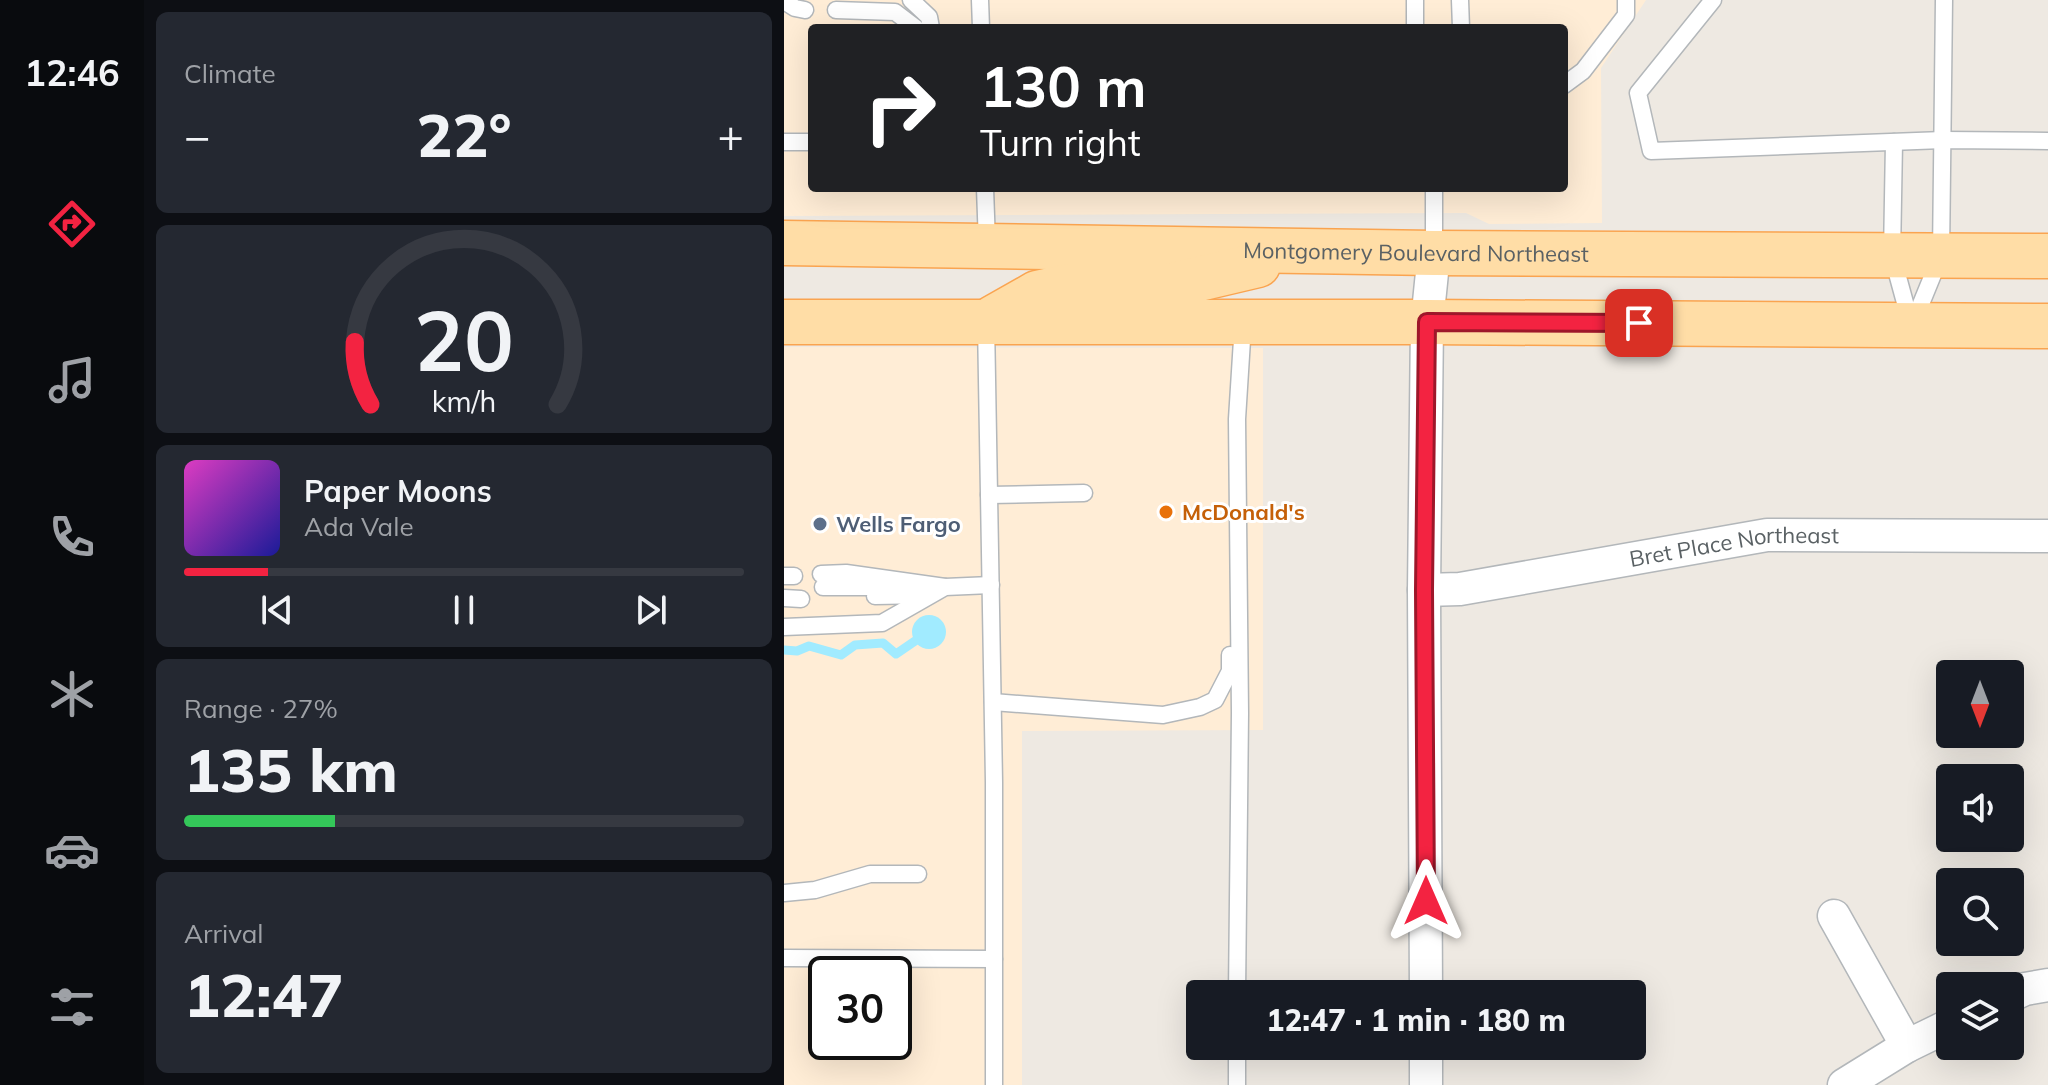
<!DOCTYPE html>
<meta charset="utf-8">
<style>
:root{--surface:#171b24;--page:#242831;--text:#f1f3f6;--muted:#9ea1a6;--line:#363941;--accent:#f32341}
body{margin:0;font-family:Mulish,sans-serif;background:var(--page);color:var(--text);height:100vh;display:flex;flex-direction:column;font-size:30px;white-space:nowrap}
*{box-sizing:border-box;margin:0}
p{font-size:26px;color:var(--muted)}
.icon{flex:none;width:44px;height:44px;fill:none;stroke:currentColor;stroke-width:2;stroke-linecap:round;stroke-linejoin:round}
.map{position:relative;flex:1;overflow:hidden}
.details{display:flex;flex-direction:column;gap:12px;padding:12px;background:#0d0f14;width:640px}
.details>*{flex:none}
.guide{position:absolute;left:24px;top:24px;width:760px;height:168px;border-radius:8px;box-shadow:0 8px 32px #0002;background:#202124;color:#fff;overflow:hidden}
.needle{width:52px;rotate:180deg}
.fabs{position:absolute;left:1152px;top:660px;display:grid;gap:16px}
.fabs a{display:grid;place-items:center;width:88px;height:88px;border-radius:8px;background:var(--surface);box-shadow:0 8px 32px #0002;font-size:40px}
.speed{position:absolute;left:24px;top:956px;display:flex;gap:16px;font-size:40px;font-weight:700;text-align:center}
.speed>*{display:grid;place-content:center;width:104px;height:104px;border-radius:50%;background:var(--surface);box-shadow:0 8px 32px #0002;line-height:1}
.speed .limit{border:4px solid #111;border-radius:12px;background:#fff;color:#111}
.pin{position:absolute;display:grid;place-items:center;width:68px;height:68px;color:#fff;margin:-34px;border-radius:16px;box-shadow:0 4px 12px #0006}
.me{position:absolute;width:88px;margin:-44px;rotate:0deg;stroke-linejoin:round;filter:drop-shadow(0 0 6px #0008)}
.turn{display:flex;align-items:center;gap:28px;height:168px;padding:0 40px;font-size:36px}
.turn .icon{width:104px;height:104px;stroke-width:2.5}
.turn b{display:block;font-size:56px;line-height:68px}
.big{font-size:60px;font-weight:800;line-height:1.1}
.details .tile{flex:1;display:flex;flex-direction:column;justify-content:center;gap:12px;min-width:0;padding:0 28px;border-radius:12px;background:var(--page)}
.details .dial{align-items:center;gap:0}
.dial svg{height:208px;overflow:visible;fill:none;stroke:var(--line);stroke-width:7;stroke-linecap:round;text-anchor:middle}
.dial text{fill:var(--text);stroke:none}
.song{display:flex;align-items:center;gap:24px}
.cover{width:96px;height:96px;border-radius:12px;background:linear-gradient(135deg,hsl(310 70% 55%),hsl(240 70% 35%))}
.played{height:8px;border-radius:4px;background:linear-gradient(90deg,var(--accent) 15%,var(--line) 15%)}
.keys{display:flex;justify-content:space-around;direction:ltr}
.heat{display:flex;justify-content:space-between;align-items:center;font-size:44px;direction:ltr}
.charge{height:12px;border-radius:6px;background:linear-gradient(90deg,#34c759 27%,var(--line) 0)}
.trip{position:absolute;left:402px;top:980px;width:460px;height:80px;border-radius:8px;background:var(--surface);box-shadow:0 8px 32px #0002;font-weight:800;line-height:80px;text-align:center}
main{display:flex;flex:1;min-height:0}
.tabs{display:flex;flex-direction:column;width:144px;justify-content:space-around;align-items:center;background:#090b0e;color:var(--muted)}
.tabs .icon{width:56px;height:56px}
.tabs .on{color:var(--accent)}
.tabs b{font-size:36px;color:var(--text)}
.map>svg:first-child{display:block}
.commercial{fill:#ffedd6;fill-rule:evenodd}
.water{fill:#a1ebff}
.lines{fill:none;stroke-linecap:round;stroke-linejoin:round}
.stream{stroke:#a1ebff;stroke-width:9}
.lane-casing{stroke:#b3b7ba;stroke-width:19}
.street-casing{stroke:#b3b7ba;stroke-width:35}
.primary-casing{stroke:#faa450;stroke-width:47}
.lane{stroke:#fff;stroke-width:16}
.street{stroke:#fff;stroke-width:32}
.primary{stroke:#ffdda6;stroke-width:44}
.route-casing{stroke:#9e172a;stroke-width:20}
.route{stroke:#f32341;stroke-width:14}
.food-dot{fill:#e8710a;stroke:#fff;stroke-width:3}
.service-dot{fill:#5c6f8a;stroke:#fff;stroke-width:3}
.labels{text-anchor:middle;stroke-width:6;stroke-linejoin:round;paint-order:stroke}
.street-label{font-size:22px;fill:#5a6164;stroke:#fff}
.food-label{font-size:22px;font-weight:bold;fill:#c56008;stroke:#fff;text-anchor:start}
.service-label{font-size:22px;font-weight:bold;fill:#4e5e75;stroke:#fff;text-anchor:start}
</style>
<main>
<nav class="tabs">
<b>12:46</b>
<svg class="icon on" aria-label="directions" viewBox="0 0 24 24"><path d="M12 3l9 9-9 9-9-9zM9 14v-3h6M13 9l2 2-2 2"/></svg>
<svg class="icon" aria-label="music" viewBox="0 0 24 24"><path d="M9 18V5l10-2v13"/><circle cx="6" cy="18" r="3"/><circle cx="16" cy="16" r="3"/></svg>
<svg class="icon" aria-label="phone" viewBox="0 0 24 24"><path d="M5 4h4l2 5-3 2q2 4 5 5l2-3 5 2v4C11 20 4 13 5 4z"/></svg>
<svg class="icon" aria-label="climate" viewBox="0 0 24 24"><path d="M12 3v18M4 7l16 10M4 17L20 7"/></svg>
<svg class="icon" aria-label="car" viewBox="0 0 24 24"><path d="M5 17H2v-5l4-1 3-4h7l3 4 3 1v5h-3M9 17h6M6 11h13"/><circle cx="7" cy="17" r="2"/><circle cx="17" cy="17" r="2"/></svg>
<svg class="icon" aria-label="filters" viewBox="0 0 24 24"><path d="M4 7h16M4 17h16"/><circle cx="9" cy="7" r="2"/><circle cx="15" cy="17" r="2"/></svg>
</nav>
<section class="details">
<div class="tile"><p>Climate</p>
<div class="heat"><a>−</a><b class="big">22°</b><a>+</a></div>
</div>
<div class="tile dial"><svg viewBox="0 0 100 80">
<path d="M14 69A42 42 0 1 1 86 69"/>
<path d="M14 69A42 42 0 0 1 8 45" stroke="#f32341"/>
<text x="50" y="56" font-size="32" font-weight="700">20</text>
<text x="50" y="72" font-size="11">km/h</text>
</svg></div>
<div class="tile">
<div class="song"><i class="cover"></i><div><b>Paper Moons</b><p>Ada Vale</p></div></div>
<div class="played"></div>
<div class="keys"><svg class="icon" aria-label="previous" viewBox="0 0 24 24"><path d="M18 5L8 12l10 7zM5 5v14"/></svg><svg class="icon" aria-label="pause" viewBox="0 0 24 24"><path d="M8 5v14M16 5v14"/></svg><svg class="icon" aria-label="next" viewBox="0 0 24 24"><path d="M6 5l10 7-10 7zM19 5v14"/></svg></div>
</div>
<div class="tile"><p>Range · 27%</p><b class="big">135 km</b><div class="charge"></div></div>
<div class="tile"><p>Arrival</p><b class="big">12:47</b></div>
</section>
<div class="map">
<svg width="1264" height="1085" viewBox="0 0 1264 1085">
<rect width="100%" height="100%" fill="#eee9e2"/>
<g class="commercial">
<path d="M0,0H862L817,68L818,223L705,224L682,213L0,216ZM28,28H780V188H28Z"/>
<path d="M0,347L479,348V730L238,731V1085H0ZM42,974H110V1042H42Z"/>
</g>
<circle class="water" cx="145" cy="632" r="17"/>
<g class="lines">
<path class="stream" d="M0,650L13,651L25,646L57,655L71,645L99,643L112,654L131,641"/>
<defs>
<g id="lane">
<path d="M127,0L145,17L147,28"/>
<path d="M196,0L197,28"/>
<path d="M631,0V28"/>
<path d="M676,0L677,28"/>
<path d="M929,0L854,93L867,151L1159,140L1264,141"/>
<path d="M0,1L11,8L21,10"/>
<path d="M52,10L111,12L132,28"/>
<path d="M780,85L799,71L842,15V0"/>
<path d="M0,142H28"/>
<path d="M1110,142L1108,255L1126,321"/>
<path d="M201,188L203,244"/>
<path d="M650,188V252"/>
<path d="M1130,321L1157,255L1160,0"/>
<path d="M205,495L300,493"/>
<path d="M37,574L62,573L161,587"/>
<path d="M0,576H10"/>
<path d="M39,587H103"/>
<path d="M91,596L144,595"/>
<path d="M0,598L17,599"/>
<path d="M0,627L98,623L161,587L207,585"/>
<path d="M209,702L379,715L416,707L431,700L446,671V655"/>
<path d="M0,893L31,890L86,874H134"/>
<path d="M0,958L210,959V782L202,322"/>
<path d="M210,959V1085"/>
<path d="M453,994L456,713L453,419L459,324"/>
<path d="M453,1085V1046"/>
</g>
<g id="street">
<path id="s1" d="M640,590L676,589L983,535L1264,536"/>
<path d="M1050,916L1123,1046"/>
<path d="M642,994L640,590L643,322L650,253"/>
<path d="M1226,996L1241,989L1264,985"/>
<path d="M642,1046V1085"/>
<path d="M1060,1085L1123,1046L1166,1025"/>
</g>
<g id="primary">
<path id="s2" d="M0,243L650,253L1264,256"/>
<path d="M209,318L253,293L285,286H385L474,265"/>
<path d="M0,322H643L1264,326"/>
</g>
</defs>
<use href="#lane" class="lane-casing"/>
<use href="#street" class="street-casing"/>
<use href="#primary" class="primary-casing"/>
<use href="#lane" class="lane"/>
<use href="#street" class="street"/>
<use href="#primary" class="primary"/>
</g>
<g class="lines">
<defs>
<path id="route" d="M642,901L640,590L643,322L855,323"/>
</defs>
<use href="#route" class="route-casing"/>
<use href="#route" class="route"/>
</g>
<circle class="food-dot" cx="382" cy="512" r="8"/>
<circle class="service-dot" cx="36" cy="524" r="8"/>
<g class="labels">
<g class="street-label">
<text dy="8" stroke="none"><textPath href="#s2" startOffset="632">Montgomery Boulevard Northeast</textPath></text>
<text dy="8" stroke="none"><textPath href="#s1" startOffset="314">Bret Place Northeast</textPath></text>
</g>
<g class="food-label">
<text x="398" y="520">McDonald's</text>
</g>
<g class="service-label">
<text x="52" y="532">Wells Fargo</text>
</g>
</g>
</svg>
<div class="fabs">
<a><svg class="needle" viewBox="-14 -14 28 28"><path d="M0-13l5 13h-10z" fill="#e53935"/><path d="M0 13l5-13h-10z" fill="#9ea1a6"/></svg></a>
<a><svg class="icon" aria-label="sound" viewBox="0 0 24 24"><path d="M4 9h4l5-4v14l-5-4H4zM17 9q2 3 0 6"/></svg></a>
<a><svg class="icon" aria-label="search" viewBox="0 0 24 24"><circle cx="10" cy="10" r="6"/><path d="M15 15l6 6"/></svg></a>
<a><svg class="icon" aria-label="layers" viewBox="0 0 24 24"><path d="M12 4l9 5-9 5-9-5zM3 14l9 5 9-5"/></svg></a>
</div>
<div class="speed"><div class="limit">30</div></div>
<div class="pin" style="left:855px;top:323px;background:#d93025"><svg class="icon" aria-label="arrive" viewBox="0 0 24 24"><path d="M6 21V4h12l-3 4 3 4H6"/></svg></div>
<svg class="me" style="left:642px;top:901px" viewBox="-20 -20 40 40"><path d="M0-17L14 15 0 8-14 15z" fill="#f32341" stroke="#fff" stroke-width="4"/></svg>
<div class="trip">12:47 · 1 min · 180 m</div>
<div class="guide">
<div class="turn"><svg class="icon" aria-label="right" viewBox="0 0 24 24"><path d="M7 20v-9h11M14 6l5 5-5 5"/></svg><div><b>130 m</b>Turn right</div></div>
</div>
</div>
</main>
